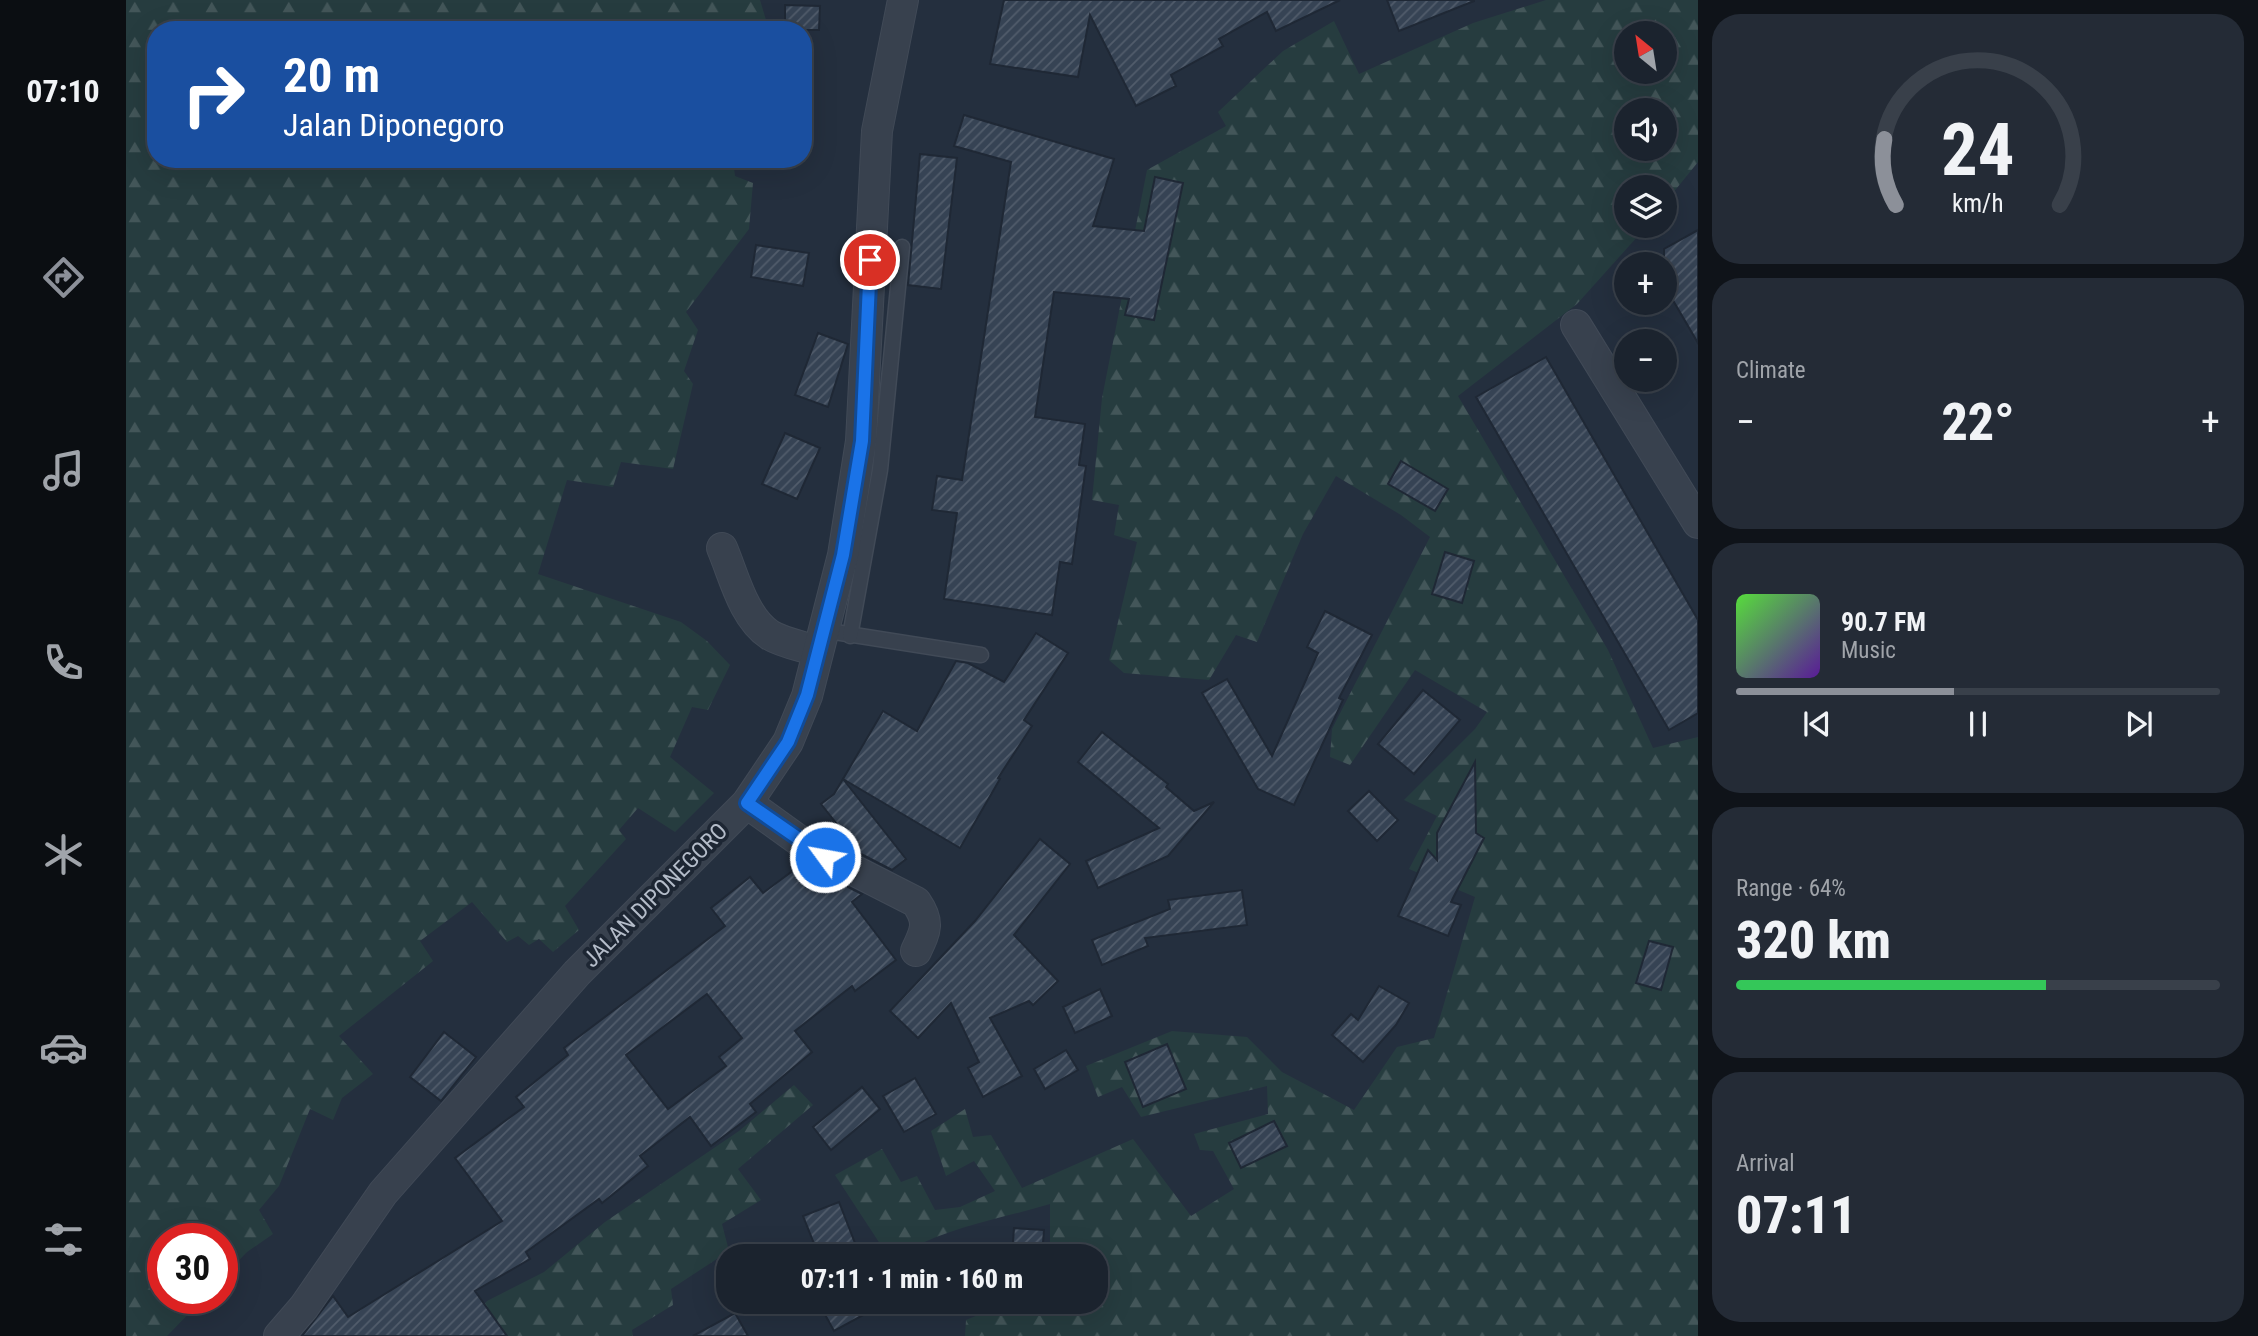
<!DOCTYPE html>
<meta charset="utf-8">
<style>
:root{--surface:#1b232e;--page:#242b36;--text:#f1f3f6;--muted:#a0a4aa;--line:#39404a;--accent:#8c9099}
body{margin:0;font-family:"Roboto Condensed",sans-serif;background:var(--page);color:var(--text);height:100vh;display:flex;flex-direction:column;font-size:26px;white-space:nowrap}
*{box-sizing:border-box;margin:0}
p{font-size:23px;color:var(--muted)}
.icon{flex:none;width:38px;height:38px;fill:none;stroke:currentColor;stroke-width:2;stroke-linecap:round;stroke-linejoin:round}
.map{position:relative;flex:1;overflow:hidden}
.panel{display:flex;flex-direction:column;gap:14px;padding:14px;background:#0f1319;width:560px}
.panel>*{flex:none}
.top-card{position:absolute;left:21px;top:21px;width:665px;height:147px;border-radius:28px;box-shadow:0 7px 28px #0002,0 0 0 2px var(--line);background:#1a4fa0;color:#fff;overflow:hidden}
.needle{width:46px;rotate:330deg}
.tools{position:absolute;left:1488px;top:21px;display:grid;gap:14px}
.tools a{display:grid;place-items:center;width:63px;height:63px;border-radius:50%;background:var(--surface);box-shadow:0 7px 28px #0002,0 0 0 2px var(--line);font-size:35px}
.speed{position:absolute;left:21px;top:1223px;display:flex;gap:14px;font-size:35px;font-weight:700;text-align:center}
.speed>*{display:grid;place-content:center;width:91px;height:91px;border-radius:50%;background:var(--surface);box-shadow:0 7px 28px #0002,0 0 0 2px var(--line);line-height:1}
.speed .limit{border:10px solid #d22;background:#fff;color:#111}
.pin{position:absolute;display:grid;place-items:center;width:60px;height:60px;color:#fff;margin:-30px;border:4px solid #fff;border-radius:50%;box-shadow:0 2px 7px #0007}
.me{position:absolute;width:77px;margin:-38px;rotate:302deg;stroke-linejoin:round;filter:drop-shadow(0 0 5px #0008)}
.turn{display:flex;align-items:center;gap:24px;height:147px;padding:0 21px;font-size:32px}
.turn .icon{width:91px;height:91px;stroke-width:2.5}
.turn b{display:block;font-size:49px;line-height:60px}
.big{font-size:52px;font-weight:800;line-height:1.1}
.panel .card{flex:1;display:flex;flex-direction:column;justify-content:center;gap:10px;min-width:0;padding:0 24px;border-radius:28px;background:var(--page)}
.panel .dial{align-items:center;gap:0}
.dial svg{height:182px;overflow:visible;fill:none;stroke:var(--line);stroke-width:7;stroke-linecap:round;text-anchor:middle}
.dial text{fill:var(--text);stroke:none}
.song{display:flex;align-items:center;gap:21px}
.cover{width:84px;height:84px;border-radius:10px;background:linear-gradient(135deg,hsl(110 70% 55%),hsl(270 70% 35%))}
.played{height:7px;border-radius:4px;background:linear-gradient(90deg,var(--accent) 45%,var(--line) 45%)}
.keys{display:flex;justify-content:space-around;direction:ltr}
.heat{display:flex;justify-content:space-between;align-items:center;font-size:38px;direction:ltr}
.charge{height:10px;border-radius:5px;background:linear-gradient(90deg,#34c759 64%,var(--line) 0)}
.trip{position:absolute;left:590px;top:1244px;width:392px;height:70px;border-radius:28px;background:var(--surface);box-shadow:0 7px 28px #0002,0 0 0 2px var(--line);font-weight:800;line-height:70px;text-align:center}
main{display:flex;flex:1;min-height:0}
.menu{display:flex;flex-direction:column;width:126px;justify-content:space-around;align-items:center;background:#0b0e12;color:var(--muted)}
.menu .icon{width:49px;height:49px}
.menu .active{color:var(--accent)}
.menu b{font-size:32px;color:var(--text)}
.map>svg:first-child{display:block}
.forest{fill:url(#forest-firs);fill-rule:evenodd}
.building{fill:url(#building-hatch);stroke:#1f2835;stroke-width:2;fill-rule:evenodd}
.lines{fill:none;stroke-linecap:round;stroke-linejoin:round}
.service-casing{stroke:#414a57;stroke-width:17}
.minor-casing{stroke:#414a57;stroke-width:32}
.service{stroke:#38414e;stroke-width:14}
.minor{stroke:#38414e;stroke-width:30}
.route-casing{stroke:#114b97;stroke-width:18}
.route{stroke:#1a73e8;stroke-width:12}
.labels{text-anchor:middle;stroke-width:7;stroke-linejoin:round;paint-order:stroke}
.street-label{font-size:23px;fill:#b4bcc9;stroke:#1d2633}
</style>
<main>
<nav class="menu">
<b>07:10</b>
<svg class="icon active" aria-label="directions" viewBox="0 0 24 24"><path d="M12 3l9 9-9 9-9-9zM9 14v-3h6M13 9l2 2-2 2"/></svg>
<svg class="icon" aria-label="music" viewBox="0 0 24 24"><path d="M9 18V5l10-2v13"/><circle cx="6" cy="18" r="3"/><circle cx="16" cy="16" r="3"/></svg>
<svg class="icon" aria-label="phone" viewBox="0 0 24 24"><path d="M5 4h4l2 5-3 2q2 4 5 5l2-3 5 2v4C11 20 4 13 5 4z"/></svg>
<svg class="icon" aria-label="climate" viewBox="0 0 24 24"><path d="M12 3v18M4 7l16 10M4 17L20 7"/></svg>
<svg class="icon" aria-label="car" viewBox="0 0 24 24"><path d="M5 17H2v-5l4-1 3-4h7l3 4 3 1v5h-3M9 17h6M6 11h13"/><circle cx="7" cy="17" r="2"/><circle cx="17" cy="17" r="2"/></svg>
<svg class="icon" aria-label="filters" viewBox="0 0 24 24"><path d="M4 7h16M4 17h16"/><circle cx="9" cy="7" r="2"/><circle cx="15" cy="17" r="2"/></svg>
</nav>
<div class="map">
<svg width="1572" height="1336" viewBox="0 0 1572 1336">
<defs>
<pattern id="forest-firs" width="22" height="20" patternUnits="userSpaceOnUse" patternTransform="scale(1.75)"><rect width="22" height="20" fill="#263c3f"/><path d="M5 1l3.5 6h-7zM16 11l3.5 6h-7z" fill="#435659"/></pattern>
<pattern id="building-hatch" width="6" height="6" patternUnits="userSpaceOnUse" patternTransform="scale(1.75)"><rect width="6" height="6" fill="#364354"/><path d="M-1 1l2-2M0 6l6-6M5 7l2-2" fill="none" stroke="#515c6b"/></pattern>
</defs>
<rect width="100%" height="100%" fill="#242f3e"/>
<g class="forest">
<path d="M0,0H634L643,30H30V159H607L609,176L627,183L623,229L560,312L572,330L558,371L567,384L547,469L495,462L487,487L441,480L412,574L555,622L581,641L604,665L582,710L566,707L544,757L588,793L549,832L512,808L493,830L500,839L439,906L453,930L427,952L413,939L403,945L392,936L381,942L346,902L294,941L307,961L213,1036L247,1074L216,1098L207,1120L184,1109L153,1186L133,1210L147,1234L121,1252L96,1278V1239H37V1298L77,1299L41,1336H0Z"/>
<path d="M1420,0H1572V162L1538,204V187H1500V226H1521L1451,304L1332,396L1482,650L1527,748L1572,737V1336H839L840,1320L883,1302H970V1256H924V1204C878,1218 827,1226 785,1249L788,1256H762L709,1175L756,1149L775,1182L791,1176L809,1210L834,1207L869,1191L848,1161L820,1176L805,1131L839,1109L847,1137L865,1135L896,1188L1007,1139L1065,1216L1108,1189L1087,1151L1074,1150L1068,1134L1142,1114L1141,1086L1015,1117L996,1087L972,1097L960,1066L1046,1031L1121,1037L1156,1072L1228,1110L1271,1047L1308,1038L1349,897L1283,869L1311,816L1278,800L1349,729L1361,712L1289,670L1224,765L1204,757L1206,729L1304,537L1275,515L1210,476L1177,534L1131,642L1110,635L1083,680L998,673L983,660L1011,542L988,535L993,505L966,500L976,398L1021,170L1100,126L1092,112L1157,51L1208,21L1233,74L1347,23ZM1500,33H1538V72H1500ZM1500,110H1538V149H1500Z"/>
<path d="M668,1085L687,1105L612,1169L635,1200L596,1224L603,1251L545,1289L547,1305L506,1330L507,1336H332L361,1301L418,1272L479,1222L613,1131Z"/>
</g>
<g class="building">
<path d="M878,0H1214L1150,31L1141,12L1093,39L1097,46L1045,75L1050,86L1010,106L964,15L952,77L864,64Z"/>
<path d="M1261,0H1348V1L1273,31Z"/>
<path d="M659,5L694,6L693,30H659Z"/>
<path d="M838,115L988,159L967,226L1018,231L1029,177L1057,183L1028,320L999,315L1003,299L928,292L909,417L959,424L953,465L960,466L946,564L934,562L926,615L818,599L831,513L806,510L811,476L836,480L885,162L828,146Z"/>
<path d="M794,154L831,158L815,289L782,285Z"/>
<path d="M1572,230V343L1538,285V249Z"/>
<path d="M630,245L683,253L677,286L625,277Z"/>
<path d="M692,333L722,344L702,407L669,395Z"/>
<path d="M1420,357L1572,620V713L1543,730L1350,397Z"/>
<path d="M659,433L694,448L671,499L636,484Z"/>
<path d="M1275,461L1322,489L1309,511L1262,484Z"/>
<path d="M1319,552L1348,561L1336,603L1306,594Z"/>
<path d="M1199,611L1246,635L1213,698L1217,700L1168,805L1132,789L1076,693L1101,679L1146,756L1192,653L1181,647Z"/>
<path d="M910,633L942,653L898,720L906,726L872,778L874,779L834,848L717,779L757,711L791,731L830,661L842,663L878,682Z"/>
<path d="M1297,690L1334,720L1288,774L1252,744Z"/>
<path d="M976,732L1042,784L1040,787L1068,811L1088,802L1042,856L972,888L960,861L1033,828L952,762Z"/>
<path d="M1349,762L1350,833L1358,838L1325,902L1335,905L1322,936L1272,916L1302,850L1311,860V833Z"/>
<path d="M717,779L780,859L766,870L708,840L718,833L695,804L708,794Z"/>
<path d="M1243,791L1272,820L1251,841L1222,811Z"/>
<path d="M914,839L944,864L888,935L932,981L907,1005L903,1001L864,1018L896,1076L857,1097L842,1068L853,1062L825,1003L792,1038L764,1011L849,921Z"/>
<path d="M676,864L736,894L726,902L770,960L729,991L726,986L669,1031L686,1052L624,1104L630,1112L585,1146L564,1117L514,1156L522,1166L476,1203L473,1199L400,1252L404,1259L349,1291L381,1336H176L207,1296L222,1317L376,1221L329,1158L398,1107L390,1097L442,1055L438,1048L599,926L585,908L624,877L637,893ZM581,994L616,1038L593,1057L600,1066L542,1109L500,1055Z"/>
<path d="M1116,890L1121,925L1019,938L1022,946L976,965L966,940L1044,909L1042,900Z"/>
<path d="M1523,941L1547,947L1535,990L1510,983Z"/>
<path d="M1253,986L1283,1003L1270,1025L1237,1062L1206,1035L1225,1014L1232,1020Z"/>
<path d="M974,989L986,1016L949,1033L937,1007Z"/>
<path d="M318,1032L350,1057L315,1101L284,1077Z"/>
<path d="M1041,1044L1060,1089L1017,1107L999,1062Z"/>
<path d="M940,1050L952,1070L919,1089L908,1069Z"/>
<path d="M789,1078L810,1114L778,1132L757,1096Z"/>
<path d="M736,1087L754,1109L705,1150L687,1127Z"/>
<path d="M1148,1121L1161,1146L1115,1168L1103,1143Z"/>
<path d="M713,1202L734,1256H698L692,1245L689,1246L677,1216Z"/>
<path d="M888,1228L918,1230L916,1256H886Z"/>
<path d="M710,1302H761L708,1331L696,1309Z"/>
<path d="M609,1313L622,1336H567Z"/>
</g>
<g class="lines">
<defs>
<g id="service">
<path d="M696,630L855,655"/>
<path d="M724,636L754,470L776,247"/>
</g>
<g id="minor">
<path d="M1450,325L1572,523"/>
<path d="M596,548C608,576 617,617 644,635C657,643 676,646 691,651"/>
<path d="M621,803L682,847L790,902C804,922 800,930 790,951"/>
<path d="M153,1336L178,1307L257,1193L451,973L621,803L662,742L681,696L717,555L735,441L751,131L777,0"/>
</g>
</defs>
<use href="#service" class="service-casing"/>
<use href="#minor" class="minor-casing"/>
<use href="#service" class="service"/>
<use href="#minor" class="minor"/>
</g>
<g class="lines">
<defs>
<path id="route" d="M699,857L621,803L662,742L681,695L717,555L736,441L744,260"/>
</defs>
<use href="#route" class="route-casing"/>
<use href="#route" class="route"/>
</g>
<g class="labels">
<g class="street-label">
<text transform="translate(529 895) rotate(-45)" y="8">JALAN DIPONEGORO</text>
</g>
</g>
</svg>
<div class="tools">
<a><svg class="needle" viewBox="-14 -14 28 28"><path d="M0-13l5 13h-10z" fill="#e53935"/><path d="M0 13l5-13h-10z" fill="#a0a4aa"/></svg></a>
<a><svg class="icon" aria-label="sound" viewBox="0 0 24 24"><path d="M4 9h4l5-4v14l-5-4H4zM17 9q2 3 0 6"/></svg></a>
<a><svg class="icon" aria-label="layers" viewBox="0 0 24 24"><path d="M12 4l9 5-9 5-9-5zM3 14l9 5 9-5"/></svg></a>
<a>+</a>
<a>−</a>
</div>
<div class="speed"><div class="limit">30</div></div>
<div class="pin" style="left:744px;top:260px;background:#d93025"><svg class="icon" aria-label="arrive" viewBox="0 0 24 24"><path d="M6 21V4h12l-3 4 3 4H6"/></svg></div>
<svg class="me" style="left:699px;top:857px" viewBox="-20 -20 40 40"><circle r="17" fill="#1a73e8" stroke="#fff" stroke-width="3"/><path d="M0-11L8 9 0 5-8 9z" fill="#fff"/></svg>
<div class="trip">07:11 · 1 min · 160 m</div>
<div class="top-card">
<div class="turn"><svg class="icon" aria-label="right" viewBox="0 0 24 24"><path d="M7 20v-9h11M14 6l5 5-5 5"/></svg><div><b>20 m</b>Jalan Diponegoro</div></div>
</div>
</div>
<section class="panel">
<div class="card dial"><svg viewBox="0 0 100 80">
<path d="M14 69A42 42 0 1 1 86 69"/>
<path d="M14 69A42 42 0 0 1 9 40" stroke="#8c9099"/>
<text x="50" y="56" font-size="32" font-weight="700">24</text>
<text x="50" y="72" font-size="11">km/h</text>
</svg></div>
<div class="card"><p>Climate</p>
<div class="heat"><a>−</a><b class="big">22°</b><a>+</a></div>
</div>
<div class="card">
<div class="song"><i class="cover"></i><div><b>90.7 FM</b><p>Music</p></div></div>
<div class="played"></div>
<div class="keys"><svg class="icon" aria-label="previous" viewBox="0 0 24 24"><path d="M18 5L8 12l10 7zM5 5v14"/></svg><svg class="icon" aria-label="pause" viewBox="0 0 24 24"><path d="M8 5v14M16 5v14"/></svg><svg class="icon" aria-label="next" viewBox="0 0 24 24"><path d="M6 5l10 7-10 7zM19 5v14"/></svg></div>
</div>
<div class="card"><p>Range · 64%</p><b class="big">320 km</b><div class="charge"></div></div>
<div class="card"><p>Arrival</p><b class="big">07:11</b></div>
</section>
</main>
